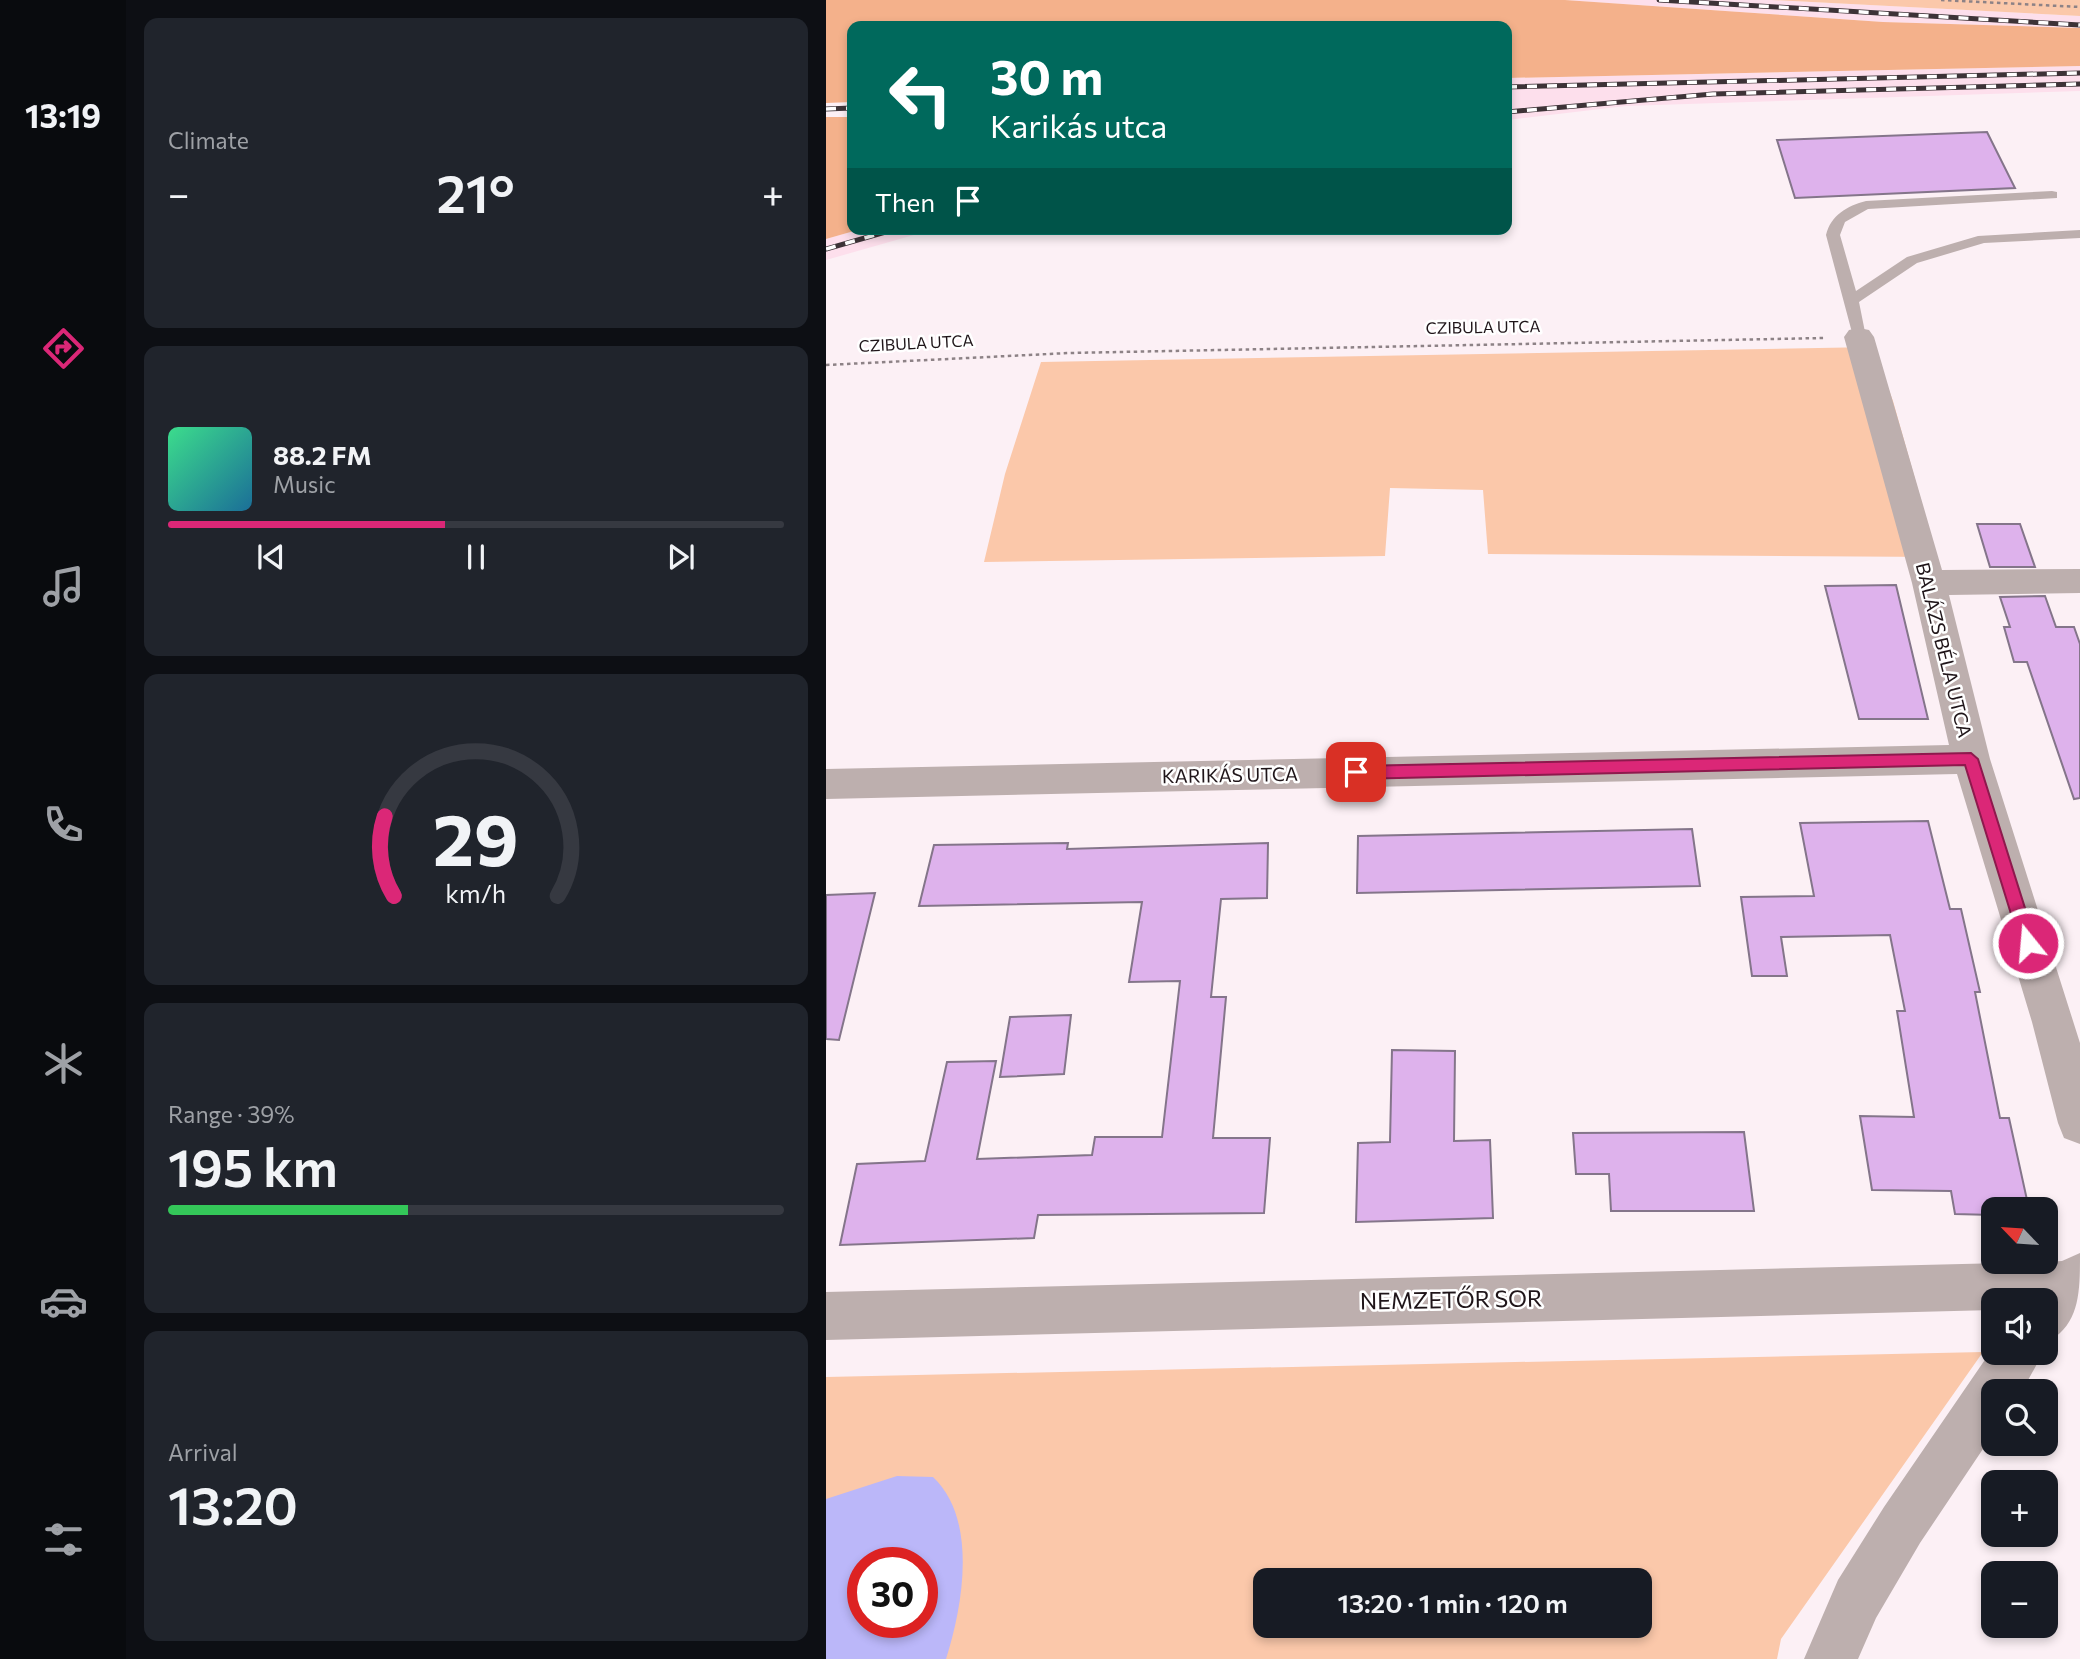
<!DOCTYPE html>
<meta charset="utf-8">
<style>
:root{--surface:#171b24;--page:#20242c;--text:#f1f3f6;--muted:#9ea1a6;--line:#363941;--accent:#db2777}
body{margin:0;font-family:Commissioner,sans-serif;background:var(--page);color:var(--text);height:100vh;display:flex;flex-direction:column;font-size:26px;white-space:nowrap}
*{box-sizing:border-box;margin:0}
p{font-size:23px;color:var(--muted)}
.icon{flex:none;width:38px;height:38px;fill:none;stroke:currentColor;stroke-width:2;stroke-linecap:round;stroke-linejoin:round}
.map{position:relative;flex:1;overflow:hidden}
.details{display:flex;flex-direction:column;gap:18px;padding:18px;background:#0d0f14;width:700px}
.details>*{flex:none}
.hud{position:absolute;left:21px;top:21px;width:665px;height:214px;border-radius:14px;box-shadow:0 4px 10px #0003;background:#00695c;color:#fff;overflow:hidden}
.needle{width:46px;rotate:295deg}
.fabs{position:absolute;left:1155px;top:1197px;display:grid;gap:14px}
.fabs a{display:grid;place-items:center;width:77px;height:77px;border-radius:14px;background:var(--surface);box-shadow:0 4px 10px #0003;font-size:35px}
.speed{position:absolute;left:21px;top:1547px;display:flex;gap:14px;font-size:35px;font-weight:700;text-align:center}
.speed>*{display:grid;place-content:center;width:91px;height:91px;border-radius:50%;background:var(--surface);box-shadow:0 4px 10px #0003;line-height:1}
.speed .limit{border:10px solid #d22;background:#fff;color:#111}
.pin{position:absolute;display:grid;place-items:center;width:60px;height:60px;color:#fff;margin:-30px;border-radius:14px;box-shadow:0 4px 10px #0006}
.me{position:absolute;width:77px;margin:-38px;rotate:343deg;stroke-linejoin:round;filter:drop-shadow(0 0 5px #0008)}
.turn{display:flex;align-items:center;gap:24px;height:147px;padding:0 28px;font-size:32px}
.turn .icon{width:91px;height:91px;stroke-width:2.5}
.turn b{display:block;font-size:49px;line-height:60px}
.then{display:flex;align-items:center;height:66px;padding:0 28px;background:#0003;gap:14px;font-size:26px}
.big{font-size:52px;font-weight:600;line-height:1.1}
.details .card{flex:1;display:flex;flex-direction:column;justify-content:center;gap:10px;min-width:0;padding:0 24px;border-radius:14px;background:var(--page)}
.details .dial{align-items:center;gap:0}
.dial svg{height:182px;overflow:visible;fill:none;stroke:var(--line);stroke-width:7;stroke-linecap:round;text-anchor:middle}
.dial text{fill:var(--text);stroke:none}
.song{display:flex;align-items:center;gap:21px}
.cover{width:84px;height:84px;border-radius:10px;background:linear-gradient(135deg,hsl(150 70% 55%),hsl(200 70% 35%))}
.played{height:7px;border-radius:4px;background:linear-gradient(90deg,var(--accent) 45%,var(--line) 45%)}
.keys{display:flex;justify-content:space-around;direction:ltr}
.heat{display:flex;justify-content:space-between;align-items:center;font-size:38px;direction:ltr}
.charge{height:10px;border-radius:5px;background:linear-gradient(90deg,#34c759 39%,var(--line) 0)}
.trip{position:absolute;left:427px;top:1568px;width:399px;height:70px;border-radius:14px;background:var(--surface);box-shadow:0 4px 10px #0003;font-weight:600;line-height:70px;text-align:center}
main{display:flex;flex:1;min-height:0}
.dock{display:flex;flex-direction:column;width:126px;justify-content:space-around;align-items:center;background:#090b0e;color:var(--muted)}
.dock .icon{width:49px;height:49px}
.dock .on{color:var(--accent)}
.dock b{font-size:32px;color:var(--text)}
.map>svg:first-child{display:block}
.built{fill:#fddfec}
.green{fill:#fbc8aa;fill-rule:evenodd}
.forest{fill:#f4b18b}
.water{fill:#bbb7f9;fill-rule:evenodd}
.building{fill:#deb2ec;stroke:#84758a;stroke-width:2}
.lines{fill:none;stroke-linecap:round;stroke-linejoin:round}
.path{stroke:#8d8286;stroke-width:2.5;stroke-dasharray:3.5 3.5;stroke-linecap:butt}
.lane{fill:#bdafae;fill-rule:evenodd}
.street{fill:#bdafae;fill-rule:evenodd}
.rail-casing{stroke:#3d3337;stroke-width:5}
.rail{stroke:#fff;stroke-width:3.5;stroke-dasharray:10;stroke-linecap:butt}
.route{fill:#db2777;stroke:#8e194d;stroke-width:2}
.labels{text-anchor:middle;stroke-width:5;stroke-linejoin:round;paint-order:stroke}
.far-street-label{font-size:16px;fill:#1f1519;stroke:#fff}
.street-label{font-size:19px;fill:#1f1519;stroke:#fff}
.near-street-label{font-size:23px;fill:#1f1519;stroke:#fff}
</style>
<main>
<nav class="dock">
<b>13:19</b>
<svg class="icon on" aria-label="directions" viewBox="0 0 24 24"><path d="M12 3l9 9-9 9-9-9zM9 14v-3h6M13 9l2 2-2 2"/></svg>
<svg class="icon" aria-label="music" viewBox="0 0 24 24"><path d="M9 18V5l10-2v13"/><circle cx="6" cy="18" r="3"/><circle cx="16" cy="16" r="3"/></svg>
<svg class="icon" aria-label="phone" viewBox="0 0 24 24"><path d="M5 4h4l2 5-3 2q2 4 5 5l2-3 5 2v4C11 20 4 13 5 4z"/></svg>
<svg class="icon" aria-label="climate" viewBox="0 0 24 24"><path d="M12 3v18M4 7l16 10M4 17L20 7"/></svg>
<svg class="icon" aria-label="car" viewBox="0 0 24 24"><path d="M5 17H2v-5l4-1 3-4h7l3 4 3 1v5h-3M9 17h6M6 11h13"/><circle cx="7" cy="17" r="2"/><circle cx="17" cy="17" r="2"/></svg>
<svg class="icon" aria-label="filters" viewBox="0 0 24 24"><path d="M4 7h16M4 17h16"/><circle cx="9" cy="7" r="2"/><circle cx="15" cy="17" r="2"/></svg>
</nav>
<section class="details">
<div class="card"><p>Climate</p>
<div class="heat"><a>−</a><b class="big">21°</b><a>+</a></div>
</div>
<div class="card">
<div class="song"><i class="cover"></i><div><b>88.2 FM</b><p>Music</p></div></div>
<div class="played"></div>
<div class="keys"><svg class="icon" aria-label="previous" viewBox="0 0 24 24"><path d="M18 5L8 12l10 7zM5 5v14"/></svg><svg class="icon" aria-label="pause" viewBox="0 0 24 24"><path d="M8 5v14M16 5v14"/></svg><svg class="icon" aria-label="next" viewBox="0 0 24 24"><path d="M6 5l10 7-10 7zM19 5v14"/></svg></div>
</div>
<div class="card dial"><svg viewBox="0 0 100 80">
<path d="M14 69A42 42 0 1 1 86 69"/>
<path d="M14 69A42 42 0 0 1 10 34" stroke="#db2777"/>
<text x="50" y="56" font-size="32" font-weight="700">29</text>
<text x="50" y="72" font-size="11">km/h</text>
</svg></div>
<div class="card"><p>Range · 39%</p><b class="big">195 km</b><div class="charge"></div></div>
<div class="card"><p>Arrival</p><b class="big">13:20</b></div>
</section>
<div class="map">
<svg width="1254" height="1659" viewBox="0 0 1254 1659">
<rect width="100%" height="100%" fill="#fcf0f5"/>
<g class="built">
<path d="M739,0H945L1254,16V28L1057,22Z"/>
<path d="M1254,66V91L800,106L681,120V101H685L681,93V78Z"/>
<path d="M109,229L0,260V239L31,230Z"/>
</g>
<g class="green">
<path d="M945,0H1254V16Z"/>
<path d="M1047,347L1067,401L1111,557L662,554L657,490L564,488L559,556L158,562L179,474L215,362Z"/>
<path d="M1157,1352L955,1639L951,1659H0V1377ZM37,1563H96V1622H37ZM439,1580H814V1626H439Z"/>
</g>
<g class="forest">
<path d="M0,0H739L1057,22L1254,28V66L681,78V26H26V102L0,103Z"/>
<path d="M26,117V229H35L0,239V117Z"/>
</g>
<path class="water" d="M71,1476L107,1477C152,1519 137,1606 120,1659H0V1499ZM37,1563H96V1622H37Z"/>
<g class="building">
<path d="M1161,132L1189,188L969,198L951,140Z"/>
<path d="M1151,524H1194L1209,567H1164Z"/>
<path d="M1070,585L1102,719H1033L999,586Z"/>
<path d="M1219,596L1230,627H1248L1254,644V798L1248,799L1201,662H1188L1178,627H1184L1174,597Z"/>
<path d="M1102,821L1124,909H1135L1154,992H1149L1174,1118H1183L1203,1209H1167V1215L1129,1214L1125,1191L1046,1190L1034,1116L1088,1117L1071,1011H1079L1064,935L955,937L961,976H926L915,897L988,896L974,823Z"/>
<path d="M866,829L874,886L531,893L532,836Z"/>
<path d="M242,843L241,849L442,843L441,898L395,899L385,997H400L387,1138H444L438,1213L212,1215L208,1238L14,1245L31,1164L99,1161L121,1062L170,1061L151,1159L266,1155L269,1137H336L354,981L303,982L316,902L93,906L108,845Z"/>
<path d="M49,893L13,1040L0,1039V895Z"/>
<path d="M245,1015L238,1074L174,1077L184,1017Z"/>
<path d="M566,1050L629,1051L628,1141L664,1140L667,1218L530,1222L532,1143L564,1142Z"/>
<path d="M918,1132L928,1211H785L783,1174H750L747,1133Z"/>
</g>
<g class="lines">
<g class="path">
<path d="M1115,0L1254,7"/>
<path d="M0,365L243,353L998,338"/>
</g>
<path class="lane" d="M1226,191L1231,192V198L1042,209L1019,222L1014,235L1030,291L1081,257L1152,236L1254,230V238L1158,243L1091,263L1033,302L1040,337L1038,340H1028L1000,235C1005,215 1021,206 1040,201Z"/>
<g class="street">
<path d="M1033,328L1043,330L1048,337L1116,570L1254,569V593L1123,595L1164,759L1254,1043V1144L1238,1138L1232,1123L1206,1022L1131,774L0,799V769L1123,745L1086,583L1018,337L1023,330Z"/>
<path d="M1254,1253C1254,1293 1254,1325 1220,1343V1300H1167V1310L0,1340V1292L1220,1262L1236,1261Z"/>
<path d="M1167,1348V1353H1217L1196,1391H1167V1434L1094,1543L1050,1618L1032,1659H978L1012,1580L1058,1507Z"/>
</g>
<defs>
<g id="rail">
<path d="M833,0L1254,25"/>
<path d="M681,87L1254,73"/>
<path d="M0,109L26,108"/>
<path d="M681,112L887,94L1254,84"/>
<path d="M0,249L70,229"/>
</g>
</defs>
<use href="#rail" class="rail-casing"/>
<use href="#rail" class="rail"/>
</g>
<path class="route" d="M1145,753L1152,759L1210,943L1202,951L1194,943L1139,765L530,779L523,772L530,766Z"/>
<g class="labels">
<g class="far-street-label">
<text transform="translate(657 327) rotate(-1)" y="6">CZIBULA UTCA</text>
<text transform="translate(90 343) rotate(-3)" y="6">CZIBULA UTCA</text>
</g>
<g class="street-label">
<text transform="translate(1118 650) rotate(76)" y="7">BALÁZS BÉLA UTCA</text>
<text transform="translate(404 775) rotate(-1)" y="7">KARIKÁS UTCA</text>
</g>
<g class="near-street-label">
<text transform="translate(625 1300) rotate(-1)" y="8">NEMZETŐR SOR</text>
</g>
</g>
</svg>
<div class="fabs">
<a><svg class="needle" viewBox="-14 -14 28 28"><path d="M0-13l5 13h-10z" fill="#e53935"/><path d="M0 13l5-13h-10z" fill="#9ea1a6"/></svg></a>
<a><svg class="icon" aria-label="sound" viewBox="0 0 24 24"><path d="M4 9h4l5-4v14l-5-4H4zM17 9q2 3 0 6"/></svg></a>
<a><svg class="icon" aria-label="search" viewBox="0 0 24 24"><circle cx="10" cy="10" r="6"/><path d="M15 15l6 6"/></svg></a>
<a>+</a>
<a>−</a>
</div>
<div class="speed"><div class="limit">30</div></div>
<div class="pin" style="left:530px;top:772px;background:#d93025"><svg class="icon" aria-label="arrive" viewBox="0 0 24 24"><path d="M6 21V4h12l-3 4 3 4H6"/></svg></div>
<svg class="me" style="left:1202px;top:943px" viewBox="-20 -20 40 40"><circle r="17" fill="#db2777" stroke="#fff" stroke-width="3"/><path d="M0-11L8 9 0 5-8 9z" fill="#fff"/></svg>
<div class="trip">13:20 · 1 min · 120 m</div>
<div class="hud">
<div class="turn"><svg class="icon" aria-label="left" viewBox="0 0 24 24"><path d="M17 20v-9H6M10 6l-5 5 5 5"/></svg><div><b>30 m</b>Karikás utca</div></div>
<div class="then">Then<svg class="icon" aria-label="arrive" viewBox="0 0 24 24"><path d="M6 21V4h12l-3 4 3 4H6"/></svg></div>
</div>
</div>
</main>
